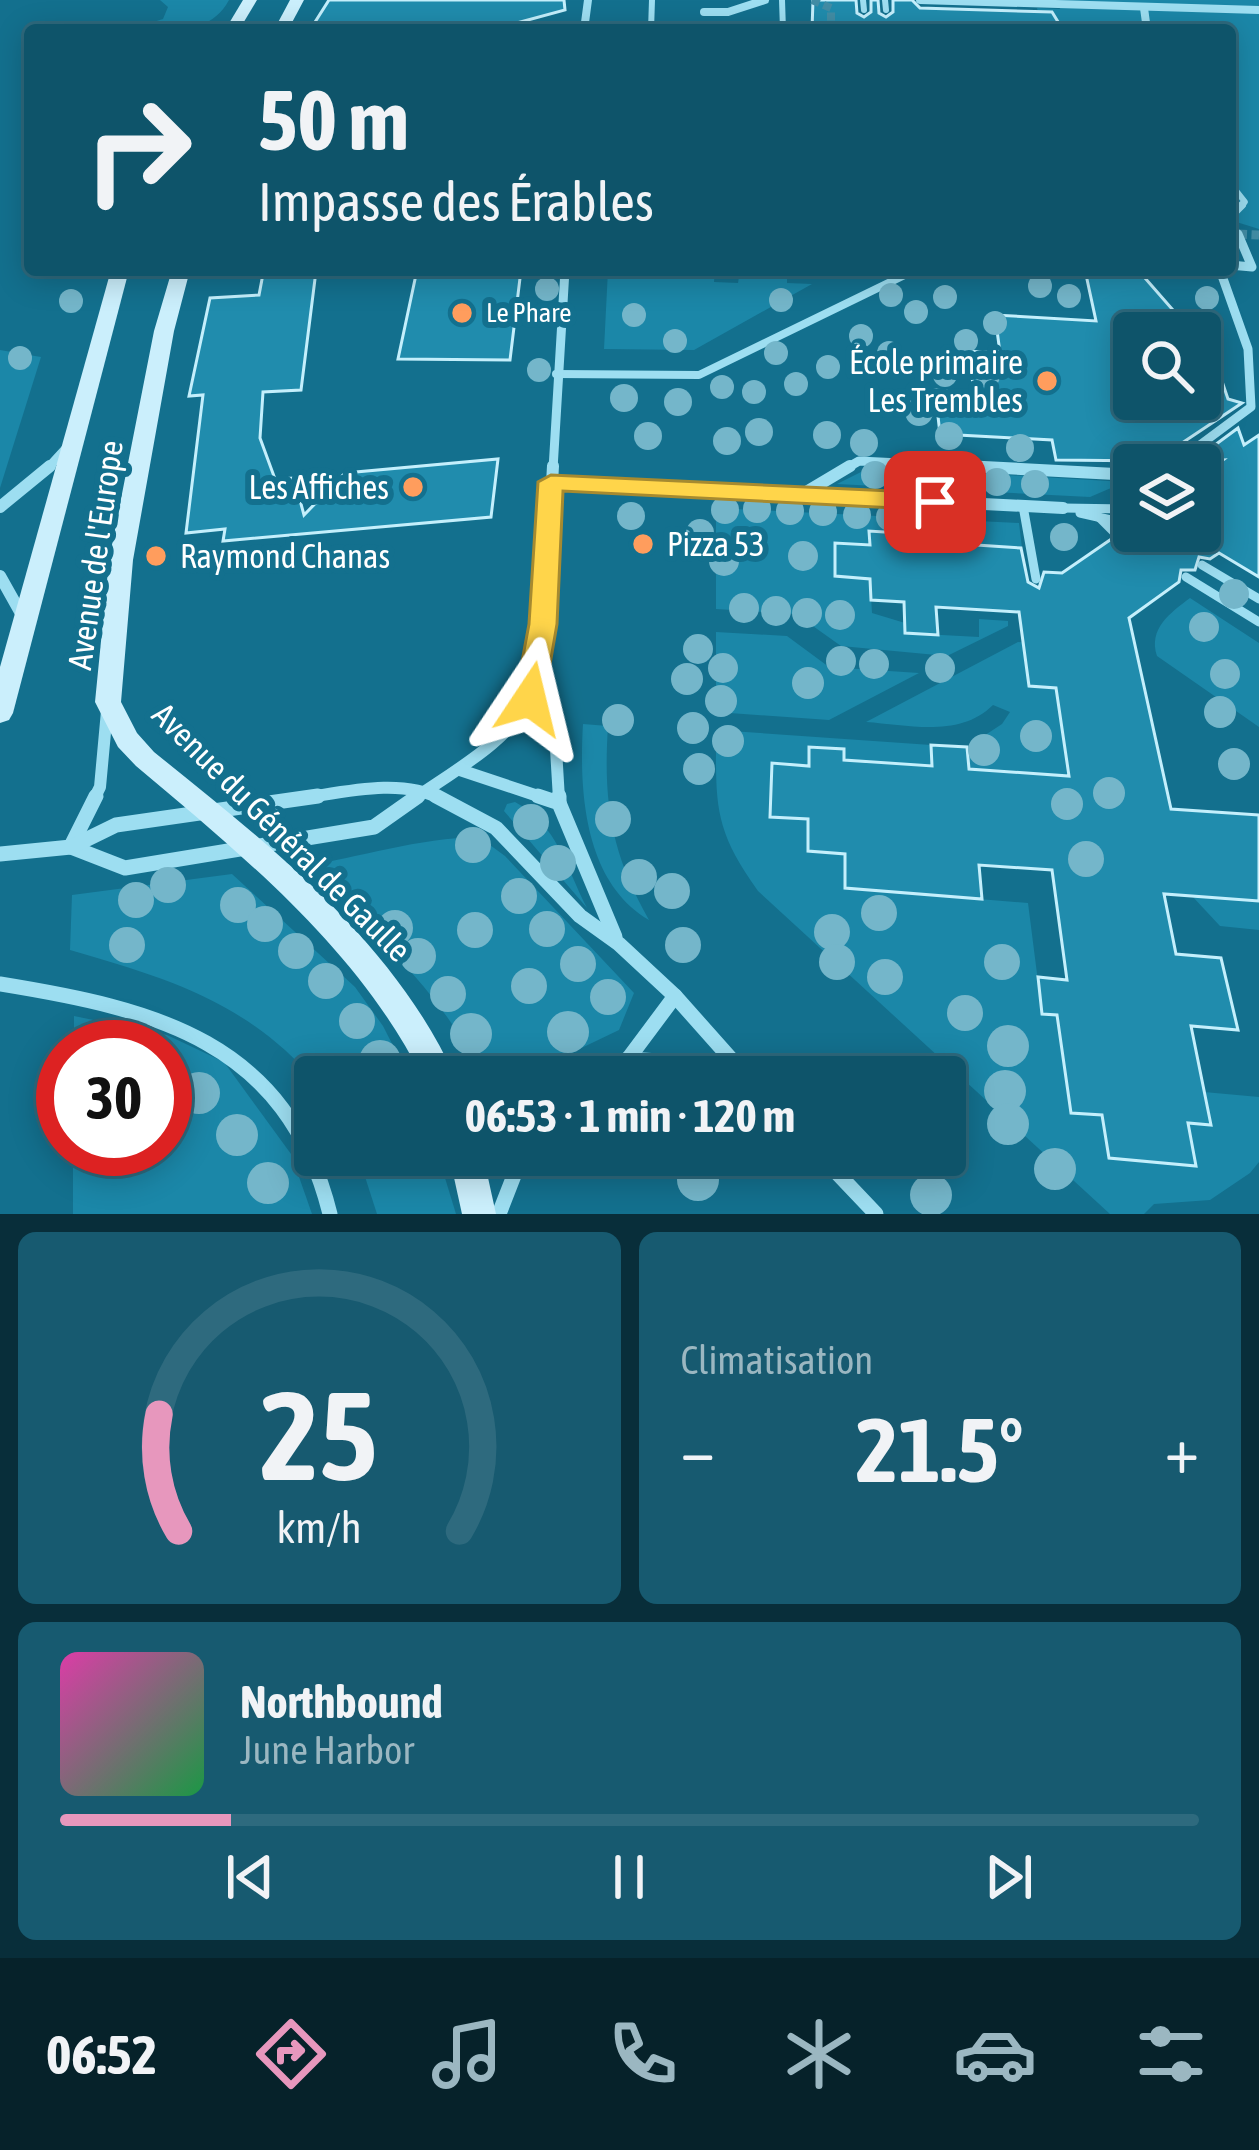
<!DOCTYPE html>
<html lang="fr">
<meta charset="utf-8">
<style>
:root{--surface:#0e546a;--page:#175a70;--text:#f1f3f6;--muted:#9bb7c1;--line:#2e6a7e;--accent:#e797bd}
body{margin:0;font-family:"Asap Condensed",sans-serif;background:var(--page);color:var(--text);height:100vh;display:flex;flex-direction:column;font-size:45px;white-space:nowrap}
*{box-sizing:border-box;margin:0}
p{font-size:39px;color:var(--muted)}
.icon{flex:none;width:66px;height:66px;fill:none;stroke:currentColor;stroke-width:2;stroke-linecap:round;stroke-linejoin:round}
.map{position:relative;height:1214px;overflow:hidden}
.side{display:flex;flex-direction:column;gap:18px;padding:18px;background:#082e3a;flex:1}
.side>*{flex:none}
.hud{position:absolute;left:24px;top:24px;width:1212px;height:252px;border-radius:12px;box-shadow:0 6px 30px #0003,0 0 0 3px var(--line);background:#0e546a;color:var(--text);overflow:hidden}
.buttons{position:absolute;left:1113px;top:312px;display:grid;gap:24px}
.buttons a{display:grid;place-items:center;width:108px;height:108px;border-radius:12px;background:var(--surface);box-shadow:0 6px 30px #0003,0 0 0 3px var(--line);font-size:60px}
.speed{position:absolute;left:36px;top:1020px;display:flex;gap:24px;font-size:60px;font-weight:700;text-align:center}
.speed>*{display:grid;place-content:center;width:156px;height:156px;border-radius:50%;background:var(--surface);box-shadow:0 6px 30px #0003,0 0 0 3px var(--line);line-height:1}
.speed .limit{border:18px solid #d22;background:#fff;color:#111}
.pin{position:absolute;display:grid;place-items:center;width:102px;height:102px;color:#fff;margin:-51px;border-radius:24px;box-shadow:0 6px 18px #0006}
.me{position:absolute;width:132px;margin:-66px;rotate:10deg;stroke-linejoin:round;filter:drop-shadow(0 0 9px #0008)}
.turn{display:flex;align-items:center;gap:42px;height:252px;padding:0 36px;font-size:54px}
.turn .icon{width:156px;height:156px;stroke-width:2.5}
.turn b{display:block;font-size:84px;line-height:102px}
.big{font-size:90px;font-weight:700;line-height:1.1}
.side .tile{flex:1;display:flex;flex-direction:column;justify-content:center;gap:18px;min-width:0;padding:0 42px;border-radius:18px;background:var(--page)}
.side .dial{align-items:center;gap:0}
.dial svg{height:312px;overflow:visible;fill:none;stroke:var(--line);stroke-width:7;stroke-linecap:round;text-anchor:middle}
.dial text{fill:var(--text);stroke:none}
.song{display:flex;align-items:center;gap:36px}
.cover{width:144px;height:144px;border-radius:18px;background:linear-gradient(135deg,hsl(320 70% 55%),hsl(140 70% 35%))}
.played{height:12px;border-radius:6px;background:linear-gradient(90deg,var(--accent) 15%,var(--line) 15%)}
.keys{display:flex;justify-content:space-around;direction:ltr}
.heat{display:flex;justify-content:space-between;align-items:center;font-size:66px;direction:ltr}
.side .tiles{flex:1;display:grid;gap:18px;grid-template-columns:1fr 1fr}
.tile:last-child{grid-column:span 2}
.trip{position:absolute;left:294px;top:1056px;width:672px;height:120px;border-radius:12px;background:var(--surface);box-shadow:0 6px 30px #0003,0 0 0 3px var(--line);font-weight:700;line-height:120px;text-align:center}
.tab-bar{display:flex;height:192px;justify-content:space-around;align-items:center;background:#06222a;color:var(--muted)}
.tab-bar .icon{width:84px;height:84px}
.tab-bar .selected{color:var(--accent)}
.tab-bar b{font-size:54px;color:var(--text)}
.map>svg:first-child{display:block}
.green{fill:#1b87a8}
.building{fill:#208cad;stroke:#c4effc;stroke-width:3}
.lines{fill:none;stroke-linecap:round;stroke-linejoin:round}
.street-tunnel-far1{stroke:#428da5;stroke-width:8;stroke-dasharray:8 4.5;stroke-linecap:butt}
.street-tunnel{stroke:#428da5;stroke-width:9;stroke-dasharray:9 4.5;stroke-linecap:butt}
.lane-far2{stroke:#9ddef1;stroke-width:6}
.lane-far1{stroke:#9ddef1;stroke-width:8}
.lane{stroke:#9ddef1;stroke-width:9}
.street-far3{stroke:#9ddef1;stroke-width:8}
.street-far2{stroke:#9ddef1;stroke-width:9}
.street-far1{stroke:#9ddef1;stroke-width:12}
.street{stroke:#9ddef1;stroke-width:15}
.secondary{fill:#cbeffc;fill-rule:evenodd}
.tree{fill:#74b6ca}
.route{fill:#ffd54a;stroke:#a68a30;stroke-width:3}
.poi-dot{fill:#ff9d5d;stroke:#13708e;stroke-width:4.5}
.labels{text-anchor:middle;stroke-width:12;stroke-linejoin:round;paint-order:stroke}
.far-poi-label{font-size:27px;fill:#fff;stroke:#13708e;text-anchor:start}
.poi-label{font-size:33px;fill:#fff;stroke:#13708e;text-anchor:end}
.street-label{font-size:33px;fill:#fff;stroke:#13708e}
</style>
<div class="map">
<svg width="1259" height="1214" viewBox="0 0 1259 1214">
<rect width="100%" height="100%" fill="#13708e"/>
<g class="green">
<path d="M160,0H229C209,38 163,30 127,30L163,19L168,7Z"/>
<path d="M1058,0H1259V229L1230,220V30H1043L1037,8L1060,9Z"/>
<path d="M608,270H715L714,282L738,283L740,270H787V283L812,284L694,350L604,349Z"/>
<path d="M0,350L41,357L0,488Z"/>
<path d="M871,467L1125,482L1090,497L837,484Z"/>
<path d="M716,508L1019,523L1022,548L901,540L900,533L870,531V545L835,544V576L870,579L872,613L905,623V633L979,637V619L1008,621V626L947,656L841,646L796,614L716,609Z"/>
<path d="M1190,598L1259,643V727L1157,656C1148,629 1170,613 1190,598Z"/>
<path d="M716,632L787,636L829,667L919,673L829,720L716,712Z"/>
<path d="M1018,642L1048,644L1052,663L1026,662L1029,685L1056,688L1070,779L969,769L967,747L1002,724L1010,712L993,705C960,738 909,725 866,722Z"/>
<path d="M583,724L608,726C603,802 611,853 649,920C584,882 579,791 583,724Z"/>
<path d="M716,730L931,745L932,766L845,769L843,749L809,747V766L772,763L770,816L808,819V851L845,854L846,888L1028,903L1042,1013L1057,1015L1071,1113L1102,1115L1109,1158L1195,1166L1188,1123L1211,1124L1204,1092L1259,1097V1162L1250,1173L1210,1200L1154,1204L1144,1214H1110L758,891C713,828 716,805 716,730Z"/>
<path d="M515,802C558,825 566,868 587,908L504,811L507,804Z"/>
<path d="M479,837L505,856L634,993L619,1030L571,1053L548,1077H484C439,990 374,930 301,867C360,857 418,838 479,837Z"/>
<path d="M232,874L355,987L383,1026L409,1077H315V1081C247,1002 167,978 70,950L72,895Z"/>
<path d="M1192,896L1259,901V930L1220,926Z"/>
<path d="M74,1016L167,1035L224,1062L291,1154L312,1214H73V1149H165V1047H74Z"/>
<path d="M358,1155H438L456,1214H377Z"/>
</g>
<g class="building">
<path d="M329,0H564L565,10L491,30H310Z"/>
<path d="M813,0H856L857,13L864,17L871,12V0H878L879,13L886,17L893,12V0H912L920,8L1052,12L1063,30H812Z"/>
<path d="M417,270H521L510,360L398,359Z"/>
<path d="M1085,270H1138L1193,333H1134V399H1200V332L1205,331L1228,399L1242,403L1155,461L1056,460L1052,440L940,434L935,390L975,392L966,351L1000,353L995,315L1096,321Z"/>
<path d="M316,271L301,390L263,392L260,438L275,479L294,478L304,515L345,473L498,459L491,517L223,541L225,529L186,533L203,395L189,396L210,298L259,295L263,274Z"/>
<path d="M1238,428L1244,445L1259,435V577L1219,553L1210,559L1199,557L1195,570H1181L1179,582L1129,618L1171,809L1259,815V901L1164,894L1176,954L1221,958L1238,1030L1191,1026L1211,1125L1188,1123L1196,1166L1109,1158L1102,1115L1071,1113L1057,1015L1042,1014L1038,977L1067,980L1052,870L979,865L982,899L845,888V854L808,851V819L770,817L772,763L809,766V747L844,749V760L932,766L931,745L967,747L969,769L1069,776L1056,688L1029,686L1019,612L936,607L938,635L905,633L904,602L871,600L870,579L835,576V543L870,545L869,531L900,533L901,540L1021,548L1028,582L1039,588L1044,572L1062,573L1110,540L1121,544L1126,533L1200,531V477L1223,460L1200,461V456Z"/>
</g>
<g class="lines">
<path class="street-tunnel-far1" d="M812,0L831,8V30"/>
<path class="street-tunnel" d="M1238,234L1259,235"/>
<g class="lane-far2">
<path d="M782,0L783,30"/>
<path d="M863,0L864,10"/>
<path d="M885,0L886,10"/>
<path d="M651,30L652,0"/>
<path d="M1230,183L1245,202L1239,208"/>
</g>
<g class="lane-far1">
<path d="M1230,217L1242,205"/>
<path d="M556,374L699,375L915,270"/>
</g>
<g class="lane">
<path d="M1023,506L1036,579"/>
<path d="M1063,508L1127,509L1134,502"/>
<path d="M1080,513L1133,525"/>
<path d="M1100,518L1118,536"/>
<path d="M1202,565L1259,599"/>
<path d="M1186,577L1259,622"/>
</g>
<g class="street-far3">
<path d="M920,0L1259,10"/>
<path d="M1144,8L1147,30"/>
<path d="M704,12H728L765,0"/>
<path d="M584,30L588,0"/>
</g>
<g class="street-far2">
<path d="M1230,231L1238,234L1252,267L1230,265"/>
<path d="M1173,465L1251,407L1248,349L1220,270"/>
<path d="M47,469L69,445"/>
<path d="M553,469L565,270"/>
<path d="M845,469L859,461L1023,469"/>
</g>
<g class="street-far1">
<path d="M964,466L1134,475"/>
<path d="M551,482L1063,508"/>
<path d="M803,494L850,466"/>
<path d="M0,507L50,466"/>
<path d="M0,576L23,617"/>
<path d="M530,699L556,749L559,799"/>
<path d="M460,770L547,799"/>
<path d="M94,799L100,787L107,711"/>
<path d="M297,799C341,793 400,777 441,799"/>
<path d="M414,799C449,774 515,738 530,696C551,641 549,529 553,466"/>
</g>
<g class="street">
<path d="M436,796L496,828L580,916L619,944L675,996L747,1077"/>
<path d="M538,796L559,803L615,937"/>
<path d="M559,796V803"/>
<path d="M71,846L96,796"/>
<path d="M71,847L125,868L374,827L418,796"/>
<path d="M0,854L71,847L116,825L318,796"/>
<path d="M0,984C154,1009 287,1040 330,1214"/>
<path d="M628,1059L675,996"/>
<path d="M585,1077L628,1059L736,1066"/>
<path d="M820,1155L876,1214"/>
<path d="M499,1214L522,1155"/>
</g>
<g class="secondary">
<path d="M243,0H257L239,30H225Z"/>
<path d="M290,0H304L288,30H274Z"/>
<path d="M111,270H129L13,713L9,720L0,723V667Z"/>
<path d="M172,270H190L174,331L133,560L121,702L137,733L154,752C267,843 394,941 455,1077H422C359,950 243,856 136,766L118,747L95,702L109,560L154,331Z"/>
<path d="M449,1155H483L496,1214H462Z"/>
</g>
</g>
<g class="tree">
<circle cx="1040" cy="286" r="12"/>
<circle cx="547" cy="289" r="12"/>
<circle cx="891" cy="295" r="12"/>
<circle cx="1069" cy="296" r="12"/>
<circle cx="945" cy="297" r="12"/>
<circle cx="1207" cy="298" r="12"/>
<circle cx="781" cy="300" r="12"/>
<circle cx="71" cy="301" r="12"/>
<circle cx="916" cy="312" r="12"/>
<circle cx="634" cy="315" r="12"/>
<circle cx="995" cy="323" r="12"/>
<circle cx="861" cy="336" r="12"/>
<circle cx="675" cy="341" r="12"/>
<circle cx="966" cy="341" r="12"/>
<circle cx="776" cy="353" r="12"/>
<circle cx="889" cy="353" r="12"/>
<circle cx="20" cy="358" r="12"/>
<circle cx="828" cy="367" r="12"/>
<circle cx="539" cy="370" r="12"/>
<circle cx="945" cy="375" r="12"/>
<circle cx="988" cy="376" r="12"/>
<circle cx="796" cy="384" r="12"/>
<circle cx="722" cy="387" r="12"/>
<circle cx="754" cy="392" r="12"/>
<circle cx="624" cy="398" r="14"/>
<circle cx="678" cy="402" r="14"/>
<circle cx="919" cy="412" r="14"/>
<circle cx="759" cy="432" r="14"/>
<circle cx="827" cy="435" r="14"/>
<circle cx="648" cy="436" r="14"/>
<circle cx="949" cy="436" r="14"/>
<circle cx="727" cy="441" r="14"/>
<circle cx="864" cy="443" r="14"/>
<circle cx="1020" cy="448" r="14"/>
<circle cx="875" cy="475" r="14"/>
<circle cx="916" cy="477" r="14"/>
<circle cx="957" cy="479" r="14"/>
<circle cx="997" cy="482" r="14"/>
<circle cx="1035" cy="484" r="14"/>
<circle cx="757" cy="509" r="14"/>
<circle cx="725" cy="510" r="14"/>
<circle cx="790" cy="511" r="14"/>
<circle cx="823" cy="512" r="14"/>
<circle cx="857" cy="515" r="14"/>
<circle cx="631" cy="516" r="14"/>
<circle cx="890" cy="517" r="14"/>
<circle cx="923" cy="519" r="14"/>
<circle cx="959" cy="521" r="14"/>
<circle cx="700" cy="533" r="14"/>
<circle cx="1064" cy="537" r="14"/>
<circle cx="803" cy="556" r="15"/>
<circle cx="724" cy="561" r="15"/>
<circle cx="1234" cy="594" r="15"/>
<circle cx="744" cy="608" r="15"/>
<circle cx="776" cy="611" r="15"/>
<circle cx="807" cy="613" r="15"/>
<circle cx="840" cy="615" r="15"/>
<circle cx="1204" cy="627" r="15"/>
<circle cx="698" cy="649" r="15"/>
<circle cx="841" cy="661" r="15"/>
<circle cx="874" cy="664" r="15"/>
<circle cx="723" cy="668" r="15"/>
<circle cx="940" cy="668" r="15"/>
<circle cx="1225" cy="674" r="15"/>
<circle cx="687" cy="679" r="16"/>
<circle cx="808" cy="683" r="16"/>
<circle cx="721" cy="701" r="16"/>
<circle cx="1220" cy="712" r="16"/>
<circle cx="618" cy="720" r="16"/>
<circle cx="693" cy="728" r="16"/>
<circle cx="1036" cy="736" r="16"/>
<circle cx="728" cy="741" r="16"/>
<circle cx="984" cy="750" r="16"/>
<circle cx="1234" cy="764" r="16"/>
<circle cx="699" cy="769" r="16"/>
<circle cx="1109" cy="793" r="16"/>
<circle cx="1067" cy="804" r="16"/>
<circle cx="613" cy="819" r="18"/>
<circle cx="531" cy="822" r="18"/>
<circle cx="473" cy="845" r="18"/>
<circle cx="1086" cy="859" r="18"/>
<circle cx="558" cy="863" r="18"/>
<circle cx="639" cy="877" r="18"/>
<circle cx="168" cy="885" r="18"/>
<circle cx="672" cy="891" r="18"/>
<circle cx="519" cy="896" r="18"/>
<circle cx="136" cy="900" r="18"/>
<circle cx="238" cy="905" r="18"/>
<circle cx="879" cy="913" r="18"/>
<circle cx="265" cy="924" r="18"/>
<circle cx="395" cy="928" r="18"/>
<circle cx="547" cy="929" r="18"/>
<circle cx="475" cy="930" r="18"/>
<circle cx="832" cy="932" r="18"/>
<circle cx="127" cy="945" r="18"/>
<circle cx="683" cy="945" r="18"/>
<circle cx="296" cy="951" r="18"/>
<circle cx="418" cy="956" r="18"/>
<circle cx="837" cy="962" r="18"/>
<circle cx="1002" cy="962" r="18"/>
<circle cx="578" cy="964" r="18"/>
<circle cx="885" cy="977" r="18"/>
<circle cx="326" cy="981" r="18"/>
<circle cx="529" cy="986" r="18"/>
<circle cx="448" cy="994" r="18"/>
<circle cx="608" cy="997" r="18"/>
<circle cx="965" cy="1013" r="18"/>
<circle cx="357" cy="1021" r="18"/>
<circle cx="568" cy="1032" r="21"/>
<circle cx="471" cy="1034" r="21"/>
<circle cx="1008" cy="1046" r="21"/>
<circle cx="380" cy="1061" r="21"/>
<circle cx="1005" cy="1091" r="21"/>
<circle cx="199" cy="1093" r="21"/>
<circle cx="1008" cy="1124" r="21"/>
<circle cx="237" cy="1135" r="21"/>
<circle cx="1055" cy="1169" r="21"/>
<circle cx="698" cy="1180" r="21"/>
<circle cx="268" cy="1183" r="21"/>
<circle cx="931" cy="1195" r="21"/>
</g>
<path class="route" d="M551,475L935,493L947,502L935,510L563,491L557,624L544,699L530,709L515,699L529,624L538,482Z"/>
<g class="poi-dot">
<circle cx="462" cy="313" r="12"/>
<circle cx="1047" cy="381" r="12"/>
<circle cx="413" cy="487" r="12"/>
<circle cx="643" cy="544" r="12"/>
<circle cx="156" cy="556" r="12"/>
</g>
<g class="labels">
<g class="far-poi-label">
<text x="486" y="322">Le Phare</text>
</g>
<g class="poi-label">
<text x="1023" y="374">École primaire<tspan x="1023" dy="38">Les Trembles</tspan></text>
<text x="389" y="499">Les Affiches</text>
<text x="667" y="556" text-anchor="start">Pizza 53</text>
<text x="180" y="568" text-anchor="start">Raymond Chanas</text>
</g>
<g class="street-label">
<text transform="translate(95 555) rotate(-82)" y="12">Avenue de l'Europe</text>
<text transform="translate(282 832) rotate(45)" y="12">Avenue du Général de Gaulle</text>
</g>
</g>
</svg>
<div class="buttons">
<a><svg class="icon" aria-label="search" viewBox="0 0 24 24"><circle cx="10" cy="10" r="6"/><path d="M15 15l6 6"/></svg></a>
<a><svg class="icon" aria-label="layers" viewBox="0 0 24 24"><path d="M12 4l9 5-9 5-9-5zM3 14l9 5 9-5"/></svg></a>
</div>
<div class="speed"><div class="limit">30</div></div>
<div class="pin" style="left:935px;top:502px;background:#d93025"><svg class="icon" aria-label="arrive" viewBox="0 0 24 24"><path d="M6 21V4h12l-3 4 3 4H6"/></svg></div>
<svg class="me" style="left:530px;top:699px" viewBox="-20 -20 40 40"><path d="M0-17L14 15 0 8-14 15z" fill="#ffd54a" stroke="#fff" stroke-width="4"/></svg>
<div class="trip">06:53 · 1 min · 120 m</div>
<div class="hud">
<div class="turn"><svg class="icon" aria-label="right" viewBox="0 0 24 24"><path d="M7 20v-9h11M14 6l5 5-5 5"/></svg><div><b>50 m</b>Impasse des Érables</div></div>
</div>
</div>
<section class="side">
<div class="tiles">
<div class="tile dial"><svg viewBox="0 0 100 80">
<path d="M14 69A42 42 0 1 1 86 69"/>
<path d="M14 69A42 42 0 0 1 9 39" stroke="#e797bd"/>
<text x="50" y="56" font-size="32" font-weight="700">25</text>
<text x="50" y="72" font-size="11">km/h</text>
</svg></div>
<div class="tile"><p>Climatisation</p>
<div class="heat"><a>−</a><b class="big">21.5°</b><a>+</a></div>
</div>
<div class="tile">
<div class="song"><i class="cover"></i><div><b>Northbound</b><p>June Harbor</p></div></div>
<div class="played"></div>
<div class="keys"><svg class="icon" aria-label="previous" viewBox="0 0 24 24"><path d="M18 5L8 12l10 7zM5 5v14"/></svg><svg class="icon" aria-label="pause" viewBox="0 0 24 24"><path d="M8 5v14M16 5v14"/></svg><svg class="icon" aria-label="next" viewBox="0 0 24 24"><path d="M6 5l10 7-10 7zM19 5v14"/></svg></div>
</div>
</div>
</section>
<nav class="tab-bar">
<b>06:52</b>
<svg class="icon selected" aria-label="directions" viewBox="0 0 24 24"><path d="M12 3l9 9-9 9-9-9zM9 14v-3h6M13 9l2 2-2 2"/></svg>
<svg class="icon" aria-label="music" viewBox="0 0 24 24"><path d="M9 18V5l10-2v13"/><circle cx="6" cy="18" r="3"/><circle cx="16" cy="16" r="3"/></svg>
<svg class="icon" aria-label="phone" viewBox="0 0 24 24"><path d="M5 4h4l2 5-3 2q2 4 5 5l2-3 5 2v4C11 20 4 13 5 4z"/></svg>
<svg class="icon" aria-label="climate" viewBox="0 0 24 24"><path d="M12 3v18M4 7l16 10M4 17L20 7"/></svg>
<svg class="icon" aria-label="car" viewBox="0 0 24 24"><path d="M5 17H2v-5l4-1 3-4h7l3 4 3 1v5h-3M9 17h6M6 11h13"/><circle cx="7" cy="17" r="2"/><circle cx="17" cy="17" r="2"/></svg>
<svg class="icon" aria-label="filters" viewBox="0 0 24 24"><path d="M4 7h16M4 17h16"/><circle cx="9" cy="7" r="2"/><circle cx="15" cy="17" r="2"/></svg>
</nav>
